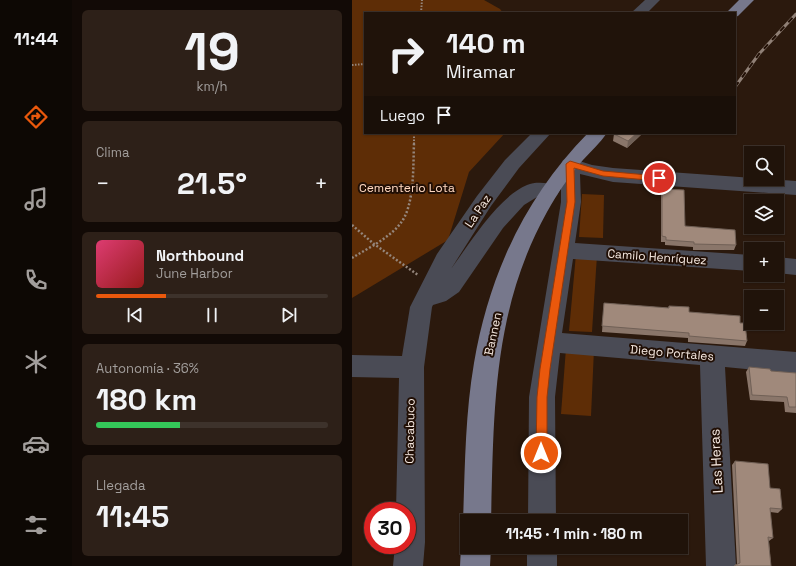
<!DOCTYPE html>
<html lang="es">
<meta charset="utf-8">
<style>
:root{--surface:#20130a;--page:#2d2018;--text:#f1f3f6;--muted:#a29e9c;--line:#3d322b;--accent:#ea580c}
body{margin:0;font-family:"Space Grotesk",sans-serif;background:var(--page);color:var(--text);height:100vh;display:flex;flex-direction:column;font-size:15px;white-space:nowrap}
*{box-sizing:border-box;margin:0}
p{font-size:13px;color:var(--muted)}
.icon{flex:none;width:22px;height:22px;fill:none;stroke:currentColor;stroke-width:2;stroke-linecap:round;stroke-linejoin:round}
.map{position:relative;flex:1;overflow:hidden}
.details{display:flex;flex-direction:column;gap:10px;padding:10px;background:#120a06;width:280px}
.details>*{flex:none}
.banner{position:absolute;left:12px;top:12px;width:372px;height:122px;border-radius:0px;box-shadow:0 1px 3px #0004,0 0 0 1px var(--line);background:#20130a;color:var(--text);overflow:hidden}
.fabs{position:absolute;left:392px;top:146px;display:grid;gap:8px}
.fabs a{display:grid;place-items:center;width:40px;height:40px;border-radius:0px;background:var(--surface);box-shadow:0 1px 3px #0004,0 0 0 1px var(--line);font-size:20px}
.speed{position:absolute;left:12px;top:502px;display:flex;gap:8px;font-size:20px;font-weight:700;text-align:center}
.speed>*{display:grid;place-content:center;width:52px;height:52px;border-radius:50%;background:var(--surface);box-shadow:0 1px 3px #0004,0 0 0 1px var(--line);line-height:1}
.speed .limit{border:6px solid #d22;background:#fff;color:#111}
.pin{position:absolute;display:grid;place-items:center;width:34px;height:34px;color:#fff;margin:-17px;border:2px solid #fff;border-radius:50%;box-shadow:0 1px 4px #0007}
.me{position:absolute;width:44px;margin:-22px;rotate:0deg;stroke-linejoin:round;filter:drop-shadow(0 0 3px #0008)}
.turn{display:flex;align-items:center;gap:14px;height:84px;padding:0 16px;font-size:18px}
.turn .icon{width:52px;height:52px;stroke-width:2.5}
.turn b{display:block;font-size:28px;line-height:34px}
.then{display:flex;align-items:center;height:38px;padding:0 16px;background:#0003;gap:8px;font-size:15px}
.big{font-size:30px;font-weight:700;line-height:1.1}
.details .tile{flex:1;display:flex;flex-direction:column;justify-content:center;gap:6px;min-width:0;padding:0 14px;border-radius:6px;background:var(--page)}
.details .dial{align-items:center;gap:0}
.dial b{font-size:52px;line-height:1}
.song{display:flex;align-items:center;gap:12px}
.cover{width:48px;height:48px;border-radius:6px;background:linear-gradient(135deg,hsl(340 70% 55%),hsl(0 70% 35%))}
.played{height:4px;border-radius:2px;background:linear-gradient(90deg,var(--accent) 30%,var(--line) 30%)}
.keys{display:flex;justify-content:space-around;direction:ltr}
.heat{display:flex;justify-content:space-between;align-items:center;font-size:22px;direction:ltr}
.charge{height:6px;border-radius:3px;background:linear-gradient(90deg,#34c759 36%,var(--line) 0)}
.trip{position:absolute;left:108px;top:514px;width:228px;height:40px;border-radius:0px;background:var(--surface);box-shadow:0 1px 3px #0004,0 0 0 1px var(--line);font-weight:700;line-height:40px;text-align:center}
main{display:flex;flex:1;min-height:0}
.tabs{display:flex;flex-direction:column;width:72px;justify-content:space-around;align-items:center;background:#0d0804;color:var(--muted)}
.tabs .icon{width:28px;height:28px}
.tabs .on{color:var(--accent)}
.tabs b{font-size:18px;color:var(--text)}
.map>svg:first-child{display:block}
.green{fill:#5e2d06}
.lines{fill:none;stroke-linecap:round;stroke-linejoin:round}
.path-far1{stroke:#95867c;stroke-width:2;stroke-dasharray:1.5 1.5;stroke-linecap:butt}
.path{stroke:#95867c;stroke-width:2.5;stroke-dasharray:2 2;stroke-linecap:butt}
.minor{fill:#4a4b55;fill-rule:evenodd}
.major{fill:#77788c;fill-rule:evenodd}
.rail-casing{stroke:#908076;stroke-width:3}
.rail{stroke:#210f05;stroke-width:2;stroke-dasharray:6;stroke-linecap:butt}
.wall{fill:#8a766a}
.shaded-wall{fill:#706056}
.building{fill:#a0897b;stroke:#706056}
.route{fill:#ea580c;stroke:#983908}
.labels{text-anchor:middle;stroke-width:4;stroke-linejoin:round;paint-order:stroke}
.park-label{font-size:12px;fill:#ffd8c0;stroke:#210f05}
.street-label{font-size:12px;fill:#f7eae2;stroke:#210f05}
.near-street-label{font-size:14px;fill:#f7eae2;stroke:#210f05}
</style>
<main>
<nav class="tabs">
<b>11:44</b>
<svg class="icon on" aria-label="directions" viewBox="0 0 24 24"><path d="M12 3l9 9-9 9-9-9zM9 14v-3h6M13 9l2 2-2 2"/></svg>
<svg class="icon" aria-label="music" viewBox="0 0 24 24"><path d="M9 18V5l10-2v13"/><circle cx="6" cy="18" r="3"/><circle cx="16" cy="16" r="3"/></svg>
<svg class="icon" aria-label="phone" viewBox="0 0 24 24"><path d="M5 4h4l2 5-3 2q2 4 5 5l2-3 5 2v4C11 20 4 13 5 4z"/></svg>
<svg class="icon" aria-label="climate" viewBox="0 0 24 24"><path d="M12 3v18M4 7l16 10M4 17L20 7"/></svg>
<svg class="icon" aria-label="car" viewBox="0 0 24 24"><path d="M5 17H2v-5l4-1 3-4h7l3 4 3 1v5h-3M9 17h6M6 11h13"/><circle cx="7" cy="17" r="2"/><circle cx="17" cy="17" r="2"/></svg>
<svg class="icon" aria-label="filters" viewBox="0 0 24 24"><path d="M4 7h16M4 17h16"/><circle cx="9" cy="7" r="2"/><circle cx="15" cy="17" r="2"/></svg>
</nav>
<section class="details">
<div class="tile dial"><b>19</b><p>km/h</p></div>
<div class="tile"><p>Clima</p>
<div class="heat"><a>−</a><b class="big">21.5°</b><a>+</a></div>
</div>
<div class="tile">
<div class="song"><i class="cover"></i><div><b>Northbound</b><p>June Harbor</p></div></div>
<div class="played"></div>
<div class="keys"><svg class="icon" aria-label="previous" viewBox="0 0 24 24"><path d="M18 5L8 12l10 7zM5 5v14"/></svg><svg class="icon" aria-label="pause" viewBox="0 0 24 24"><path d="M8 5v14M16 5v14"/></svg><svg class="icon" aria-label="next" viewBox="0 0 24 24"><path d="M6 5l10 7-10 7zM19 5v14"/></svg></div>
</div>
<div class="tile"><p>Autonomía · 36%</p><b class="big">180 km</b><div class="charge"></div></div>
<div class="tile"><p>Llegada</p><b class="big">11:45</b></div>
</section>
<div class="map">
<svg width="444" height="566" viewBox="0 0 444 566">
<rect width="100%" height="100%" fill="#2b190d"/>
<g class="green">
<path d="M0,0H132L148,9L151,13H13V133H153L117,172L96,240L0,298Z"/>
<path d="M230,194L252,195L251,238L227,237Z"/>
<path d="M224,254L245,255L240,332L217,331Z"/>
<path d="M214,348L242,349L239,416L209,414Z"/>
</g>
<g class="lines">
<g class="path-far1">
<path d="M69,13L70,0"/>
<path d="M0,65L13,64"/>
<path d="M62,144V133"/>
</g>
<g class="path">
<path d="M0,225L22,244L66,275"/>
<path d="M0,258C16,248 36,239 48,224C63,206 61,165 62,143"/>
</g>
<g class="minor">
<path d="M293,0H308L295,13H279Z"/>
<path d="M180,133H199L167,168L139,206L99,269C118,243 146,197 175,185C184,181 196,183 205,185L208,190L205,195L198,197H185L172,205L151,228L107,292L94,301L81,305L80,307L72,367L73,542L71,566H41L43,545H55V511H44L47,378L0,377V355L50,356L58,307L85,254L125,196L153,160Z"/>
<path d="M218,158L240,165L261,168L444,181V195L261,182L228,174L229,202L223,243L399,255V271L221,259L210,333L444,352V374L373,367L384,566H354L348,365L208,353L203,397L204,521H176L177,397L209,202V164L211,160Z"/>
<path d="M425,257L444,259V275L425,273Z"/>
<rect x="175" y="547" width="30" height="19"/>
</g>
<g class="major">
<path d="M387,0H402L386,16L383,17V13H374Z"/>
<path d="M236,133H255C248,143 239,151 231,160C217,176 205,194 195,212C140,311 142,412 139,521H115V531L111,521C113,469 113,415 122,363C137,275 173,197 236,133Z"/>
<path d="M115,536V547H139L138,566H108L109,547Z"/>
</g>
<defs>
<path id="rail" d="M383,87L407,54L444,14"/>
</defs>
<use href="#rail" class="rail-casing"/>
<use href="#rail" class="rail"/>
</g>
<g class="wall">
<path d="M263,133H291L275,148L261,141L262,134Z"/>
<path d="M310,189L333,226L384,245L382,250H341V247L313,245V242H309V194Z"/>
<path d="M252,303L316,308L317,306L337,312L388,323L395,341L393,346L336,342V338L250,332Z"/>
<path d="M397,367L419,371L444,373V413L433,412L432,402L398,400L394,372Z"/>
<path d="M383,461L418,488L430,509L426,513L418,512L421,538L417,541L419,566H382L383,565L385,564L380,465Z"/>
</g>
<path class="shaded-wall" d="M285,133H291L275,148L276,141Z"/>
<g class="building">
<path d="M263,133H285L276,141L262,134Z"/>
<path d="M310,189L332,190L333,226L383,230L384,245L342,244V242L314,240V237L310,236Z"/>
<path d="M252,303L317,308V306L337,307V312L388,316V323H393L395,341L337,336V333L250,326Z"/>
<path d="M397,367L418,369L419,371L444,373V407H437L435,397L400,395Z"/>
<path d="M383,461L416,464L418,488L428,489L430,509L418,508L421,538L416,537L419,566H383V565L388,563Z"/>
</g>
<path class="route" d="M218,161L251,171L307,176L311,178L307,181L251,176L222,168L223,202L198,369L195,397V453L193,456L189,458L185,456L184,453L185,397L188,369L215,202L214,164Z"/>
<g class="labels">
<g class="park-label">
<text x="55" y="192">Cementerio Lota</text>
</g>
<g class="street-label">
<text transform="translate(126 211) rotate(-56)" y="4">La Paz</text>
<text transform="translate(305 257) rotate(4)" y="4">Camilo Henríquez</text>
<text transform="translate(141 334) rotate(-78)" y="4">Bannen</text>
<text transform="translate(320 353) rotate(5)" y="4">Diego Portales</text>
<text transform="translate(58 431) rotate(-89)" y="4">Chacabuco</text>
</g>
<g class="near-street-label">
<text transform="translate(364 461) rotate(-93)" y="5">Las Heras</text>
</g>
</g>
</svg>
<div class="fabs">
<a><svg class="icon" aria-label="search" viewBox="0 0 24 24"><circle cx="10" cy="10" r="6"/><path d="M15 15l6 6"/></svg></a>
<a><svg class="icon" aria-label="layers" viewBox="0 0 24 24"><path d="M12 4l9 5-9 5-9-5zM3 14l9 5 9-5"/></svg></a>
<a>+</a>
<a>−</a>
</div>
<div class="speed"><div class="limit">30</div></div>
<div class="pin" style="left:307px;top:178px;background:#d93025"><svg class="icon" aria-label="arrive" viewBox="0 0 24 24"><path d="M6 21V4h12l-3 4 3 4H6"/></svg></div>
<svg class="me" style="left:189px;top:453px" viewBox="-20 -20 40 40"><circle r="17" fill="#ea580c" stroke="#fff" stroke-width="3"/><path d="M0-11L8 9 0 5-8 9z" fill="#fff"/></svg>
<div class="trip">11:45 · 1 min · 180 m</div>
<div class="banner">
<div class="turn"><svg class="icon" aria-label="right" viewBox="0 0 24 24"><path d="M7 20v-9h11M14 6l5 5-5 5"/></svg><div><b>140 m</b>Miramar</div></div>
<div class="then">Luego<svg class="icon" aria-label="arrive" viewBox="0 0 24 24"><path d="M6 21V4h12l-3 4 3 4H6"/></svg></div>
</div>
</div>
</main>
